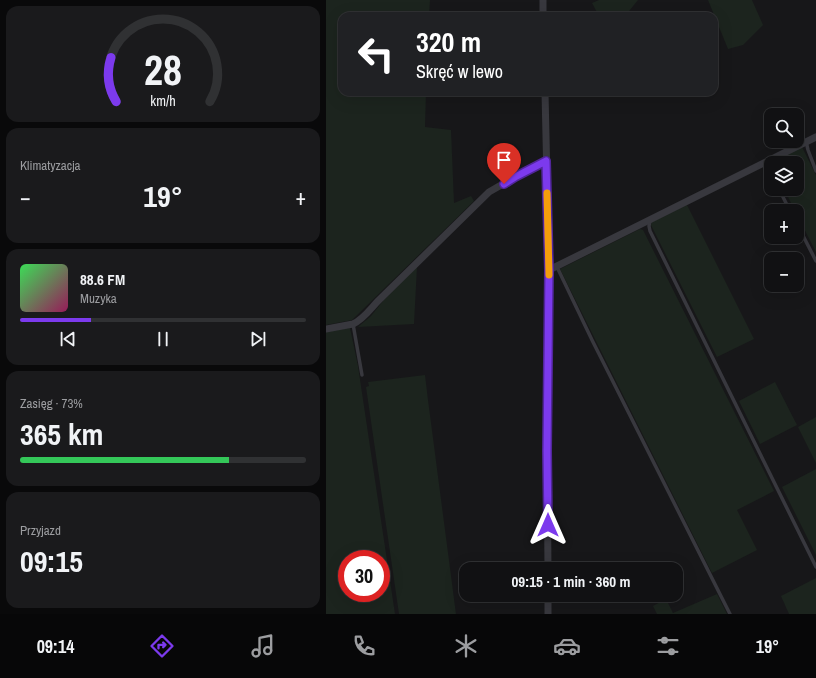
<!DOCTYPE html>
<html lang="pl">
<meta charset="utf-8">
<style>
:root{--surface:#111113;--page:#1a1a1c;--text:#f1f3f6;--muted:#9c9da0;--line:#303133;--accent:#7c3aed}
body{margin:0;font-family:"Archivo Narrow",sans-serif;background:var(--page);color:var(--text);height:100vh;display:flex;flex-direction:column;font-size:15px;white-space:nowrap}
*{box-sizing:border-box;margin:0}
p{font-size:13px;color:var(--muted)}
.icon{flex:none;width:22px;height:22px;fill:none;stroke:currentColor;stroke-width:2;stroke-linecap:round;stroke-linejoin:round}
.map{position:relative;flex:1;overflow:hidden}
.panel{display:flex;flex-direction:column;gap:6px;padding:6px;background:#09090a;width:326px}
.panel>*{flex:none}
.guide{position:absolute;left:12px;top:12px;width:380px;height:84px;border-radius:12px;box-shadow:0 4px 16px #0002,0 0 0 1px var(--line);background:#202124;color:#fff;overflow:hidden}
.tools{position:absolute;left:438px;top:108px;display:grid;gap:8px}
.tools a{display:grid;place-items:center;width:40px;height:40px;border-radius:8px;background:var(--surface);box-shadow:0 4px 16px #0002,0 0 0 1px var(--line);font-size:20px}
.speed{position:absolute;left:12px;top:550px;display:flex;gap:8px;font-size:20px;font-weight:700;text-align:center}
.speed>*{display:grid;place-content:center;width:52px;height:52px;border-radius:50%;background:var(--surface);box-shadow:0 4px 16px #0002,0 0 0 1px var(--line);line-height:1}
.speed .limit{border:6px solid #d22;background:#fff;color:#111}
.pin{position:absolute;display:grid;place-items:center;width:34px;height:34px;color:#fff;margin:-41px -17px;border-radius:50% 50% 50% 0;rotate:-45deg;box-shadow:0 0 4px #0007}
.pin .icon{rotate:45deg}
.me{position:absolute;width:44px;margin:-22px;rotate:0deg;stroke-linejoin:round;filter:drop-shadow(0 0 3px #0008)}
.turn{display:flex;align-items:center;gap:14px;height:84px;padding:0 12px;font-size:18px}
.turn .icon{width:52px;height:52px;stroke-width:2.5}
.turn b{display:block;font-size:28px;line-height:34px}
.big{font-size:30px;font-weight:700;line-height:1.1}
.panel .widget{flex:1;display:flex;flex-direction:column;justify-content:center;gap:6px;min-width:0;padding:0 14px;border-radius:12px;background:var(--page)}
.panel .dial{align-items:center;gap:0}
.dial svg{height:104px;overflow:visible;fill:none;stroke:var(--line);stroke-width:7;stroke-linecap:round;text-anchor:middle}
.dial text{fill:var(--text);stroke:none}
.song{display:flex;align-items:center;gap:12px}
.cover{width:48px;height:48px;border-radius:6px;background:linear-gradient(135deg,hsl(130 70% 55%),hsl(330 70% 35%))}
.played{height:4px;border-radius:2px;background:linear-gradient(90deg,var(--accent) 25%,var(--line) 25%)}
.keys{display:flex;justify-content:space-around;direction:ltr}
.heat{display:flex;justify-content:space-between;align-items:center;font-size:22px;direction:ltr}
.charge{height:6px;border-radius:3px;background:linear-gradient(90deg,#34c759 73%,var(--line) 0)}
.trip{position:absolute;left:133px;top:562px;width:224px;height:40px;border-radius:12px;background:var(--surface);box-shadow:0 4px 16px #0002,0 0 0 1px var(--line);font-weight:700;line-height:40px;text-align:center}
.menu{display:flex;height:64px;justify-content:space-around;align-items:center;background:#070708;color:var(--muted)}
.menu .icon{width:28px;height:28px}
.menu .selected{color:var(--accent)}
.menu b{font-size:18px;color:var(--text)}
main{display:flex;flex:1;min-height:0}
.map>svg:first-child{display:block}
.green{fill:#1c241e;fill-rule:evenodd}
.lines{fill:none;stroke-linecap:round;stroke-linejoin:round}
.lane{stroke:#38383e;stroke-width:3.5}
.street{stroke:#38383e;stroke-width:7}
.route-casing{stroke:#51269a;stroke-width:10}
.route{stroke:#7c3aed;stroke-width:7}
.slow{stroke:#f59e0b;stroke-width:7}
</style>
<main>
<section class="panel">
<div class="widget dial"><svg viewBox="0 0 100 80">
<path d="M14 69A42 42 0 1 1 86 69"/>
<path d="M14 69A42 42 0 0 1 10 35" stroke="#7c3aed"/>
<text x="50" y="56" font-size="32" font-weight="700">28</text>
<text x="50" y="72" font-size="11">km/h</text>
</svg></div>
<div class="widget"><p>Klimatyzacja</p>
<div class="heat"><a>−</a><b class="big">19°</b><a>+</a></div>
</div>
<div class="widget">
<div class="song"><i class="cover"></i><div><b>88.6 FM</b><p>Muzyka</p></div></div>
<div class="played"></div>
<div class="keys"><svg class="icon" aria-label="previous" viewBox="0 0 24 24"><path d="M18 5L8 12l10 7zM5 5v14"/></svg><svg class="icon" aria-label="pause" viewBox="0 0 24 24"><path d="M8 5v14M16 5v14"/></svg><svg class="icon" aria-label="next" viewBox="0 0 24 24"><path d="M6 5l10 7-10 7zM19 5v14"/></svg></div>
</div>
<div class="widget"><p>Zasięg · 73%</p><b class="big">365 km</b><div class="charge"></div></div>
<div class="widget"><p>Przyjazd</p><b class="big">09:15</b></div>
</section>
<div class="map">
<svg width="490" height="614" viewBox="0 0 490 614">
<rect width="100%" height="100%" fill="#171719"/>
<g class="green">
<path d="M0,0H104L103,16H16V92H100L99,127L125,130L128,203L145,196L148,201L26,320L0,325Z"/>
<path d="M273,0H312L299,16H273L266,3Z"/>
<path d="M382,0H426L437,25L417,45L402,49Z"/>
<path d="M476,147L490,175V252L471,215V211H469L458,189H471V163H445Z"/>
<path d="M361,205L428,339L391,357L325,225L326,222Z"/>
<path d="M314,229L317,230L448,491L411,510L431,550L386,573L234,269Z"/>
<path d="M91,267L88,324L32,327L45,316L57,301Z"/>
<path d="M24,328L32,366L69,614H0V332ZM21,559H55V593H21Z"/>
<path d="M99,375L102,400L130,614H73L40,387L43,386L42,382Z"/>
<path d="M449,382L471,425L434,444L413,401Z"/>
<path d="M490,417V463L472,427Z"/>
<path d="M490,469V555L456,487Z"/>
<path d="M490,578V614H463L455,596Z"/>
<path d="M391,594L401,614H331L327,606L340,599L347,613Z"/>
</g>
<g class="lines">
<g class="lane">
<path d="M480,141L482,150L490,171"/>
<path d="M443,161V167L445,174"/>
<path d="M453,189L464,211"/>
<path d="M324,221L323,226L324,231L490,567"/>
<path d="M471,224L490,261"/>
<path d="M231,267L266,340L404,614"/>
<path d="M27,324L36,375"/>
</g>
<g class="street">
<path d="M217,0V16"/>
<path d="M219,92L223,270L221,451L222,569"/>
<path d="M223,270L490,137"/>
<path d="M0,329L27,324C38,319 45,308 53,300L163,192L189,177L220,161"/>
<path d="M222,595V614"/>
</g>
</g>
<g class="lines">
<defs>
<path id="route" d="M178,184L189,177L220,161L223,270L221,451L222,525"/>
</defs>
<use href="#route" class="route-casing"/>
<use href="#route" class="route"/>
<path class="slow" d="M221,193L223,275"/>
</g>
</svg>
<div class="tools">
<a><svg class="icon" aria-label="search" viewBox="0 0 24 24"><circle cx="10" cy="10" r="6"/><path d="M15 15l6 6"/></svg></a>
<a><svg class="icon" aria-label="layers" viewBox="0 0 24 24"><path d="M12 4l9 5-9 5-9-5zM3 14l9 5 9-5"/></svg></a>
<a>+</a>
<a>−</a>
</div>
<div class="speed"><div class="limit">30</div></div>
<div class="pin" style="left:178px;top:184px;background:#d93025"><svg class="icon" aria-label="arrive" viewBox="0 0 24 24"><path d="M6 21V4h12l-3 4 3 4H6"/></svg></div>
<svg class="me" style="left:222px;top:525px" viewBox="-20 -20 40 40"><path d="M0-17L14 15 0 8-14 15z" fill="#7c3aed" stroke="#fff" stroke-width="4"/></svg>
<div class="trip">09:15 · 1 min · 360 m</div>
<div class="guide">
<div class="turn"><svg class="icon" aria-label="left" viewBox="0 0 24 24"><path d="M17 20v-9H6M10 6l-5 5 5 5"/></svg><div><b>320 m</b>Skręć w lewo</div></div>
</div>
</div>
</main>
<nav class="menu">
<b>09:14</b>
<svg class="icon selected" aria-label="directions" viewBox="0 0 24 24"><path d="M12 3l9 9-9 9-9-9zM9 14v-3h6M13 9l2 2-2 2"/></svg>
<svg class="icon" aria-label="music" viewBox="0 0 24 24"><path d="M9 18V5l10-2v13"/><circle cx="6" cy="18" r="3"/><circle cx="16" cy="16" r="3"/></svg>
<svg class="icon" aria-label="phone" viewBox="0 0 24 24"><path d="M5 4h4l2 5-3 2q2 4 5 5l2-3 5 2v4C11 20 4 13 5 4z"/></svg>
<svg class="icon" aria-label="climate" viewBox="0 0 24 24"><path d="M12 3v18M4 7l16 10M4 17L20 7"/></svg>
<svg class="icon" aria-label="car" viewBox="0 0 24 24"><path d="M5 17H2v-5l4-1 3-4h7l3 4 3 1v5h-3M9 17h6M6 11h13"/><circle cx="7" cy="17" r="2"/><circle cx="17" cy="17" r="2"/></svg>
<svg class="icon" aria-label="filters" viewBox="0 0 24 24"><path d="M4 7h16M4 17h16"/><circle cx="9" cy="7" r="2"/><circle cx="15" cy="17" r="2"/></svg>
<b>19°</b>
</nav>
